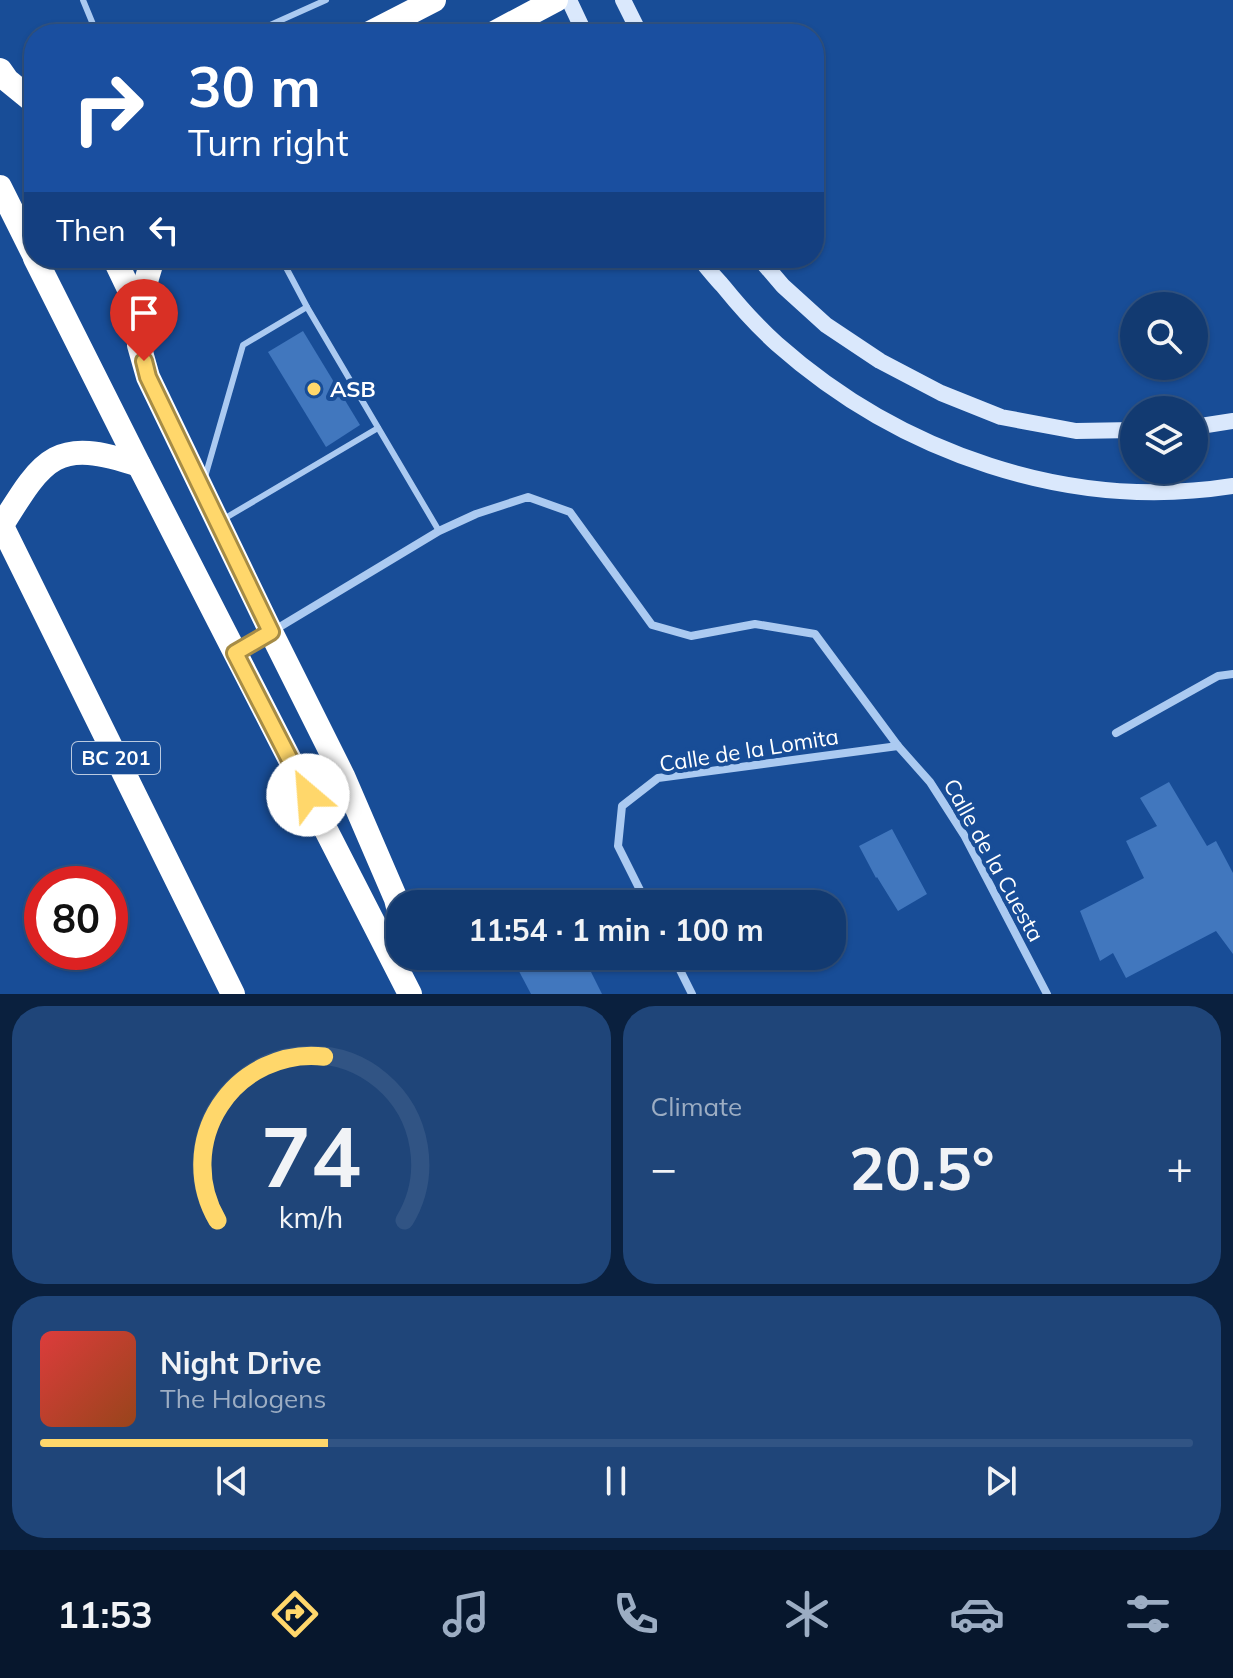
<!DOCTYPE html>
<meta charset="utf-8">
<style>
:root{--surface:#123a71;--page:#1f4579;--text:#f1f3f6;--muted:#9cadc3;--line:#315484;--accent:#ffd76b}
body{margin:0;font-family:Mulish,sans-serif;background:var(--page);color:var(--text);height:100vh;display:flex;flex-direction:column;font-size:30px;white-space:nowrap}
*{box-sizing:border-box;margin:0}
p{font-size:26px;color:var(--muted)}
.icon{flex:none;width:44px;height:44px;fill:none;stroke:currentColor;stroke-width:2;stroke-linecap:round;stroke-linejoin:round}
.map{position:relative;height:994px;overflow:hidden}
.details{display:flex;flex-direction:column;gap:12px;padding:12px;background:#0a203e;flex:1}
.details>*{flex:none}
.guide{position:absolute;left:24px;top:24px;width:800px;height:244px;border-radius:32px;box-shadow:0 2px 6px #0004,0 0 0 2px var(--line);background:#1a4fa0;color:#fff;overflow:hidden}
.tools{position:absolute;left:1120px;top:292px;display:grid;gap:16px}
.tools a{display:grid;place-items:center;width:88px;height:88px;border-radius:50%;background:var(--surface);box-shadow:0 2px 6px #0004,0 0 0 2px var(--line);font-size:40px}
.speed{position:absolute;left:24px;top:866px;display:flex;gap:16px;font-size:40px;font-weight:700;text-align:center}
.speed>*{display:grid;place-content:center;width:104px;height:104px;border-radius:50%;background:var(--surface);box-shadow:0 2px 6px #0004,0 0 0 2px var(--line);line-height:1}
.speed .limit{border:12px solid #d22;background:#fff;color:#111}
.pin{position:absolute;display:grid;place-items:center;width:68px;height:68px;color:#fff;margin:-82px -34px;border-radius:50% 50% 50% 0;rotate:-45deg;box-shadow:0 0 8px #0007}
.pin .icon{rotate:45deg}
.me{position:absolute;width:88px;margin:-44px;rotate:333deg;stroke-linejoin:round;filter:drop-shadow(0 0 6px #0008)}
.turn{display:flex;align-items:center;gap:28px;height:168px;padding:0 32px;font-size:36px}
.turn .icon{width:104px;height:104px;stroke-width:2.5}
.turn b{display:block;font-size:56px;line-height:68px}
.then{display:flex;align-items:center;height:76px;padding:0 32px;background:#0003;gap:16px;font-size:30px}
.big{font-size:60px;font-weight:700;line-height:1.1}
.details .widget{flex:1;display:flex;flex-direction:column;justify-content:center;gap:12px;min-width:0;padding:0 28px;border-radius:32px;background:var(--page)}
.details .dial{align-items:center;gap:0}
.dial svg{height:208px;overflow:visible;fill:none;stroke:var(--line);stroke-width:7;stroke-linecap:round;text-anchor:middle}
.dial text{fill:var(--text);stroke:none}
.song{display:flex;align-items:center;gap:24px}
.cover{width:96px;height:96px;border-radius:12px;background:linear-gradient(135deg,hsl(0 70% 55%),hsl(20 70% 35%))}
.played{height:8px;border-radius:4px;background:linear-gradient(90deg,var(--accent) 25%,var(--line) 25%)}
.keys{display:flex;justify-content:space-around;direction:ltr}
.heat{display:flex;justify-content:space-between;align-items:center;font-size:44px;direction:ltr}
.details .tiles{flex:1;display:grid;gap:12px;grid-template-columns:1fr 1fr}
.widget:last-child{grid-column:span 2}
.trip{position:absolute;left:386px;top:890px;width:460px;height:80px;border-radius:32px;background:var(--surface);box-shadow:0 2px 6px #0004,0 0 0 2px var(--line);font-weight:700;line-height:80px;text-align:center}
.tab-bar{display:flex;height:128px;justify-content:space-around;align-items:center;background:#07172d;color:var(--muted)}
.tab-bar .icon{width:56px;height:56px}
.tab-bar .selected{color:var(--accent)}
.tab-bar b{font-size:36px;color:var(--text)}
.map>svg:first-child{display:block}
.building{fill:#4177be}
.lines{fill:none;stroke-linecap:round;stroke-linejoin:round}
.lane{stroke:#abcaf1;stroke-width:6}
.street{stroke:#abcaf1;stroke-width:8}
.secondary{stroke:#dae8fc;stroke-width:16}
.highway{stroke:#fff;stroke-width:24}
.route-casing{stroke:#a68c46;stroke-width:20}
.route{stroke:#ffd76b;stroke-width:14}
.poi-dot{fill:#ffd76b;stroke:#184d97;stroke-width:3}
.labels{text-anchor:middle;stroke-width:8;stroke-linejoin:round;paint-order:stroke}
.shield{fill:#184d97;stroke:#bacae0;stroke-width:2}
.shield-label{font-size:20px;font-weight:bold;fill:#fff}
.poi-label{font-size:22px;font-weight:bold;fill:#fff;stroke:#184d97;text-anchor:start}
.street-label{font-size:22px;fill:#fff;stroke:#184d97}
</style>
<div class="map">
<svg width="1233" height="994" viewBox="0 0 1233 994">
<rect width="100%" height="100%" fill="#184d97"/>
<g class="building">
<path d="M303,331L360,425L326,447L268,352Z"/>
<path d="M1169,782L1207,846L1216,841L1233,873V954L1216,931L1126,978L1113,953L1100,961L1080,911L1144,878L1126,841L1157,826L1140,798Z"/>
<path d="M892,829L927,894L898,911L877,877L876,878L859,846Z"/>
<path d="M511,956H583L602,994H531Z"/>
</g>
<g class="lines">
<g class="lane">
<path d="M83,0L97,34"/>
<path d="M250,34L326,0"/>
<path d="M281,258L307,307L439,531"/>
<path d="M205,477L243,345L307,307"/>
<path d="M222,520L378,428"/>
</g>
<g class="street">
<path d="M238,652L439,531L476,514L528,497L570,512L652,625L691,636L755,624L815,634L898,746L930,782L964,835L1047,994"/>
<path d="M1116,733L1218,676L1233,674"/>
<path d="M647,904L618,846L622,806L658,778L898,746"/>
<path d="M673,956L692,994"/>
</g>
<g class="secondary">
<path d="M569,0L585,34"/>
<path d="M623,0L640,34"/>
<path d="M700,258C706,268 715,277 723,286C740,307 757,326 777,344C900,453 1069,512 1233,486"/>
<path d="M759,258L783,286L826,325L880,361L941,393L1001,417L1076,431L1134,430"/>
<path d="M1194,427L1233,421"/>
</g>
<g class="highway">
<path d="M368,34L434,0"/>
<path d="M492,34L556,0"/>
<path d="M0,70L7,80L34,102"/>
<path d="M0,187L34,255"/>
<path d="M35,258L139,465L410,994"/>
<path d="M114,258L138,308"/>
<path d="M153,258L138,308L139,345L148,377L271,632L343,776L396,899L400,915"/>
<path d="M0,522L233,994"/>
<path d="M2,525C44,457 56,437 139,465"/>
</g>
</g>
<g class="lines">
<defs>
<path id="route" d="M144,361L148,377L271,632L235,653L308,795"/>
</defs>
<use href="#route" class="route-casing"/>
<use href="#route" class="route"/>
</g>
<circle class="poi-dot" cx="314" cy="389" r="8"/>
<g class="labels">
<rect class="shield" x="72" y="742" width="88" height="32" rx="6"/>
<g class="shield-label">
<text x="116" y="765">BC 201</text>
</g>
<g class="poi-label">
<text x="330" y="397">ASB</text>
</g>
<g class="street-label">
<text transform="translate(749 750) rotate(-9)" y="8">Calle de la Lomita</text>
<text transform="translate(994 860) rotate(61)" y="8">Calle de la Cuesta</text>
</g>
</g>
</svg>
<div class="tools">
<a><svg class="icon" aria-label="search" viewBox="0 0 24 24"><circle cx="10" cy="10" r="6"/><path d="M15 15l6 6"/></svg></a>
<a><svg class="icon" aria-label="layers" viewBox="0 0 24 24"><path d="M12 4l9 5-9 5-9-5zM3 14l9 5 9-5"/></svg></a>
</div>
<div class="speed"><div class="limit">80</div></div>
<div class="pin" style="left:144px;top:361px;background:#d93025"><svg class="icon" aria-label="arrive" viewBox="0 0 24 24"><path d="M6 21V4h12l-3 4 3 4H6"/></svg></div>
<svg class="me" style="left:308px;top:795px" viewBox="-20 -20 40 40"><circle r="19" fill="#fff"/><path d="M0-13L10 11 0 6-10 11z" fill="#ffd76b"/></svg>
<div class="trip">11:54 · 1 min · 100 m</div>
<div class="guide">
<div class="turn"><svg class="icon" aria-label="right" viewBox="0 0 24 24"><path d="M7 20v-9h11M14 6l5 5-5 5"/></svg><div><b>30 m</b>Turn right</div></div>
<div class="then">Then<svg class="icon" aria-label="left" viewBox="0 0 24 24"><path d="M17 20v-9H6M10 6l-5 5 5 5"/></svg></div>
</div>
</div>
<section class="details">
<div class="tiles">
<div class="widget dial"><svg viewBox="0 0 100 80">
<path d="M14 69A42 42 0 1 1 86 69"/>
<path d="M14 69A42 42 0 0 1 55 6" stroke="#ffd76b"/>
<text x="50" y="56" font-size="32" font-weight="700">74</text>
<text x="50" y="72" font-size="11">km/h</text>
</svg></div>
<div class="widget"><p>Climate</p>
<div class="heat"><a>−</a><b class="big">20.5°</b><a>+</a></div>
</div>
<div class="widget">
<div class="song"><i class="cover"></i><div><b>Night Drive</b><p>The Halogens</p></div></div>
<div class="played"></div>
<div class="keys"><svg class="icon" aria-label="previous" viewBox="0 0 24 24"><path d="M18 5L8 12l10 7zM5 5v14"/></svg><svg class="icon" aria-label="pause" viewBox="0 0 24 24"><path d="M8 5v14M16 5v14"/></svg><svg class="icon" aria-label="next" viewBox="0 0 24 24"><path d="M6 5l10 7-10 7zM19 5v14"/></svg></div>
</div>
</div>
</section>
<nav class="tab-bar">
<b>11:53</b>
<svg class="icon selected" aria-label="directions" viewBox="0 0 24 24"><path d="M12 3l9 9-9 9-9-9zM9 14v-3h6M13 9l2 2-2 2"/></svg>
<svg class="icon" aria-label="music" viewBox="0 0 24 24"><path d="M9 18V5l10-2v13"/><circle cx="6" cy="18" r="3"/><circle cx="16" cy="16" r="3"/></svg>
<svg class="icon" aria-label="phone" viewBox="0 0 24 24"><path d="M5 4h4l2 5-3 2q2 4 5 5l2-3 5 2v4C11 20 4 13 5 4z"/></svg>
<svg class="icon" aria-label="climate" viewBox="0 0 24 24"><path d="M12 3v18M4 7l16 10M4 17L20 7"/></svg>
<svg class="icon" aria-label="car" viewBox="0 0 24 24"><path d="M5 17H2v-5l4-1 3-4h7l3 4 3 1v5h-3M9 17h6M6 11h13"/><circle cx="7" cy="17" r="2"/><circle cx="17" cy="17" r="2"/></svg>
<svg class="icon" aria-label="filters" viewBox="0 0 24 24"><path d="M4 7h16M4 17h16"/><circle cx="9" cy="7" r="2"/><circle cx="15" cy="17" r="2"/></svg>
</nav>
